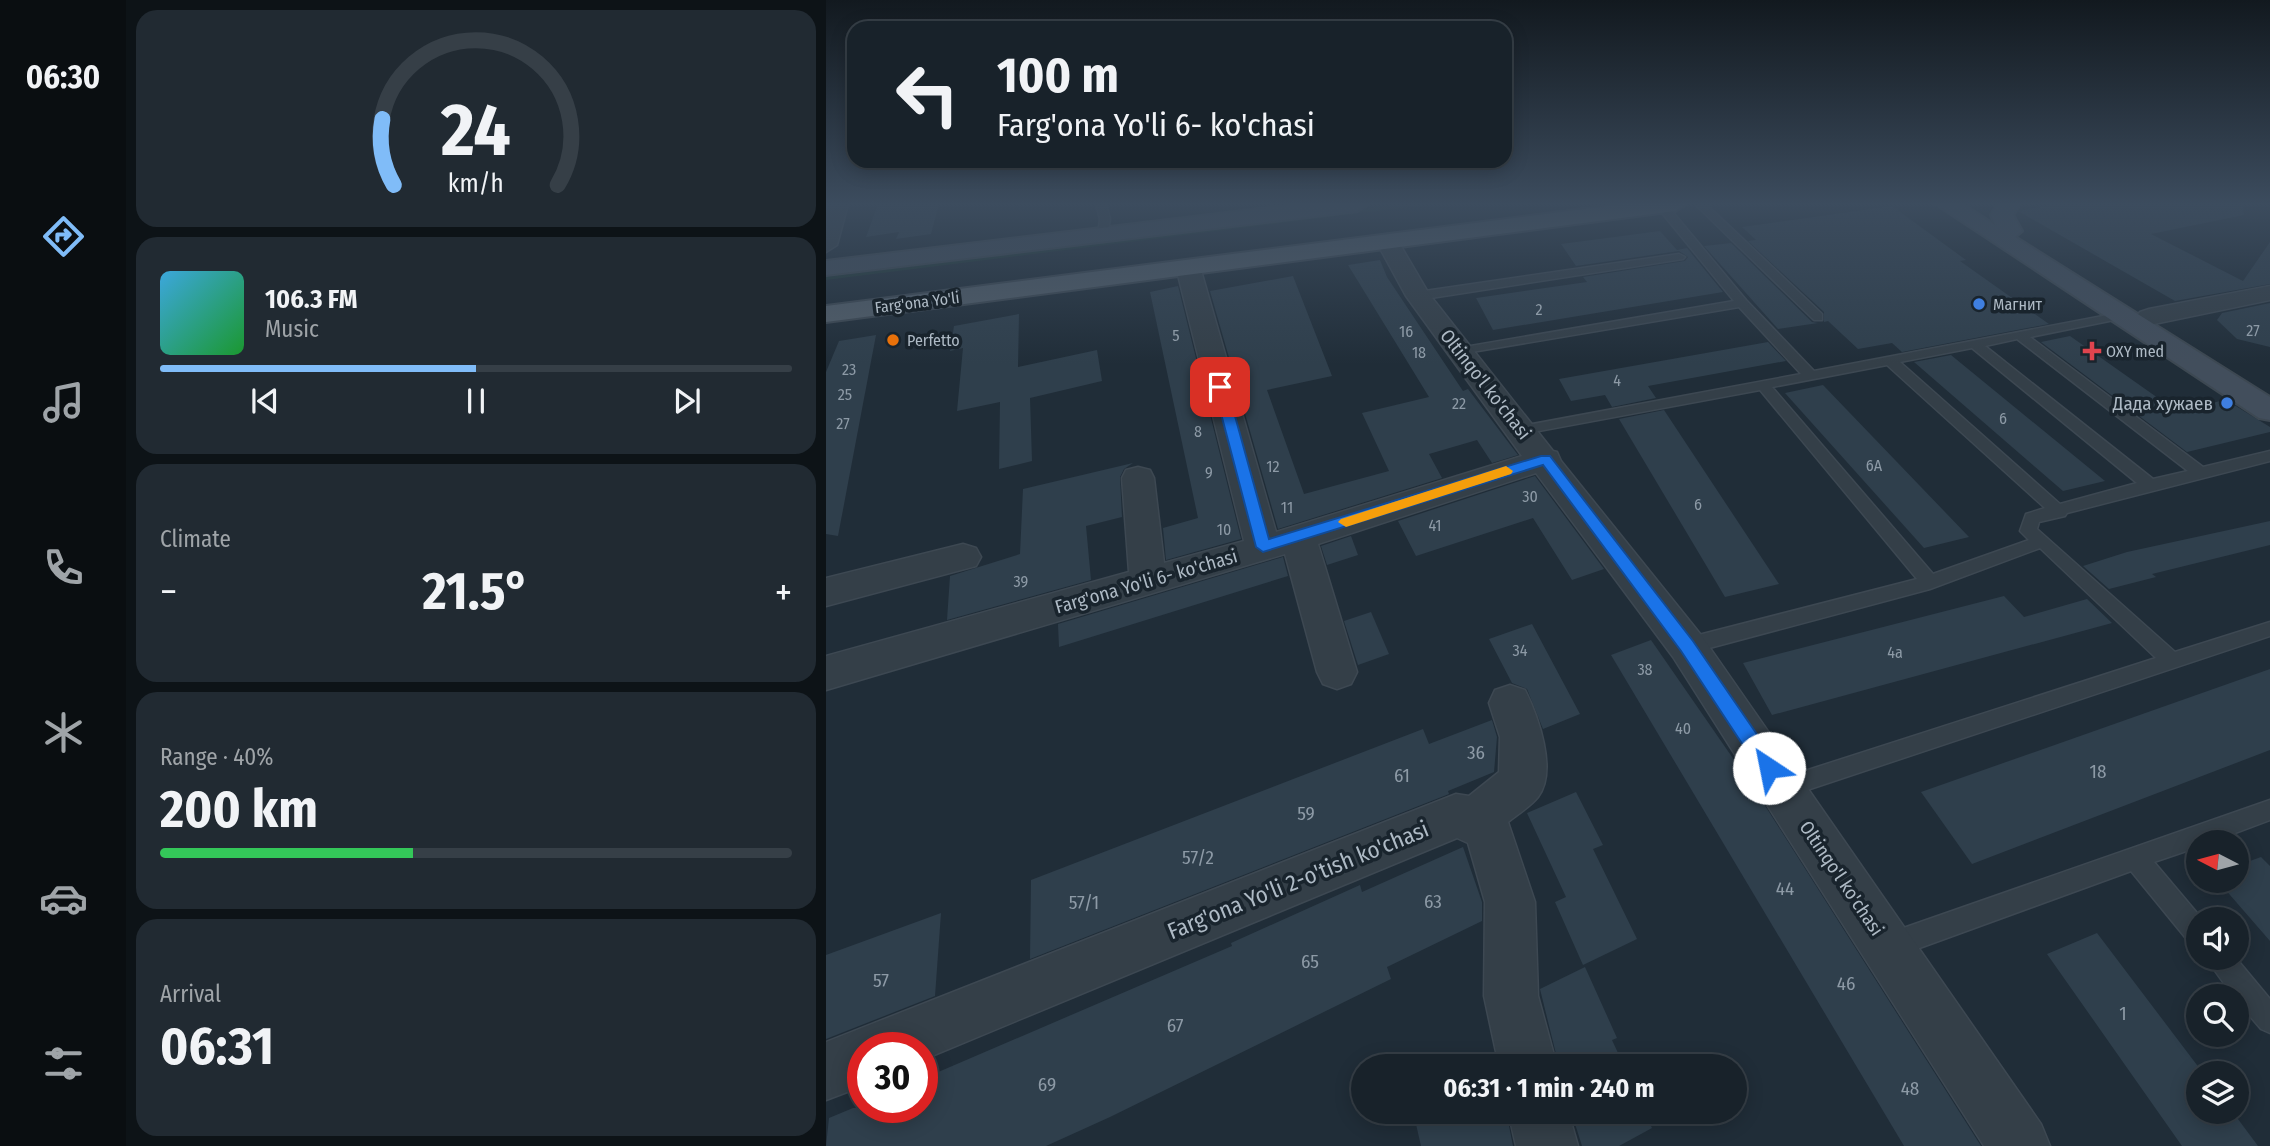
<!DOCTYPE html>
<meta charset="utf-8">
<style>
:root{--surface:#18222a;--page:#212a32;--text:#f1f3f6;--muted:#9fa4a8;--line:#363f47;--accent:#80bcf8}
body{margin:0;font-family:"Fira Sans Condensed",sans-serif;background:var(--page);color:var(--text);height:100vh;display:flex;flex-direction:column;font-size:26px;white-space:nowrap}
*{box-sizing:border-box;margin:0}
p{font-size:23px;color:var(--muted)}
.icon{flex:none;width:38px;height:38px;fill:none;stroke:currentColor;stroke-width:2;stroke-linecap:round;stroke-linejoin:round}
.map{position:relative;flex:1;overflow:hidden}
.panel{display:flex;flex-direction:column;gap:10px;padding:10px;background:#0d1317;width:700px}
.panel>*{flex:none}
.banner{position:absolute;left:21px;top:21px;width:665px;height:147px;border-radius:21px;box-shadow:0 4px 18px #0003,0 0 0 2px var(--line);background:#18222a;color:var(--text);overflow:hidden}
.needle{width:46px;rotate:276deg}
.fabs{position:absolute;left:1360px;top:830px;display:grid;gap:14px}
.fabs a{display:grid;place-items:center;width:63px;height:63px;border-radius:50%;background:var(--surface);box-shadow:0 4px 18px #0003,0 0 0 2px var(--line);font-size:35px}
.speed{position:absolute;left:21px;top:1032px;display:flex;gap:14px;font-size:35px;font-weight:700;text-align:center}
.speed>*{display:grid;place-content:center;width:91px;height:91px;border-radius:50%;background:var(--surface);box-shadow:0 4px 18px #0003,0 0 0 2px var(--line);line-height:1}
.speed .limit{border:10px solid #d22;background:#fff;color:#111}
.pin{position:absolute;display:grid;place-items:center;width:60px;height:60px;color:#fff;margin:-30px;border-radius:14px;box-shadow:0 4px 10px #0006}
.me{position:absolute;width:77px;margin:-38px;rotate:326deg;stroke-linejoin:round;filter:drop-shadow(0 0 5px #0008)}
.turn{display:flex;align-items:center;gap:24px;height:147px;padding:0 35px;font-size:32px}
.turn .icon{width:91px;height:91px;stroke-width:2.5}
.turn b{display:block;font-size:49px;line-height:60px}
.big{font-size:52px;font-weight:700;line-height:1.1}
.panel .card{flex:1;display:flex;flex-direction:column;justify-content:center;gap:10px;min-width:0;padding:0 24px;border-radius:21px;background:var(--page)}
.panel .dial{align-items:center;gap:0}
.dial svg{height:182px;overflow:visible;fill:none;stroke:var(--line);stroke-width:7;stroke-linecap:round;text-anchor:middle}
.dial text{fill:var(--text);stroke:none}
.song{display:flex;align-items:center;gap:21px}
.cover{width:84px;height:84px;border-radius:10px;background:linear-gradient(135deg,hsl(200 70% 55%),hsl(130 70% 35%))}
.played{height:7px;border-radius:4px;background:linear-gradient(90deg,var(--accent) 50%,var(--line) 50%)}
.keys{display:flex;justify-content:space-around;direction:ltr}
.heat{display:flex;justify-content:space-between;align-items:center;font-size:38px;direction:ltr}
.charge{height:10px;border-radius:5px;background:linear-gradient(90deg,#34c759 40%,var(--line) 0)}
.trip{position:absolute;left:525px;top:1054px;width:396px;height:70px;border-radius:35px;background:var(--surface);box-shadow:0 4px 18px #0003,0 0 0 2px var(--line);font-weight:700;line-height:70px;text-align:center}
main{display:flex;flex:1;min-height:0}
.dock{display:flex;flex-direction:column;width:126px;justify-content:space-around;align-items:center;background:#0a0e11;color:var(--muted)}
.dock .icon{width:49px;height:49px}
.dock .active{color:var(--accent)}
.dock b{font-size:32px;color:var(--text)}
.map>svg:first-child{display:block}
.green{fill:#223939}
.building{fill:#2f3f4c}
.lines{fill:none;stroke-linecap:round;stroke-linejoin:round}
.lane-casing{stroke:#3d4852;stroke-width:3}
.street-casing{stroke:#3d4852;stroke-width:3}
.secondary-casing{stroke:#3d4852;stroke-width:4}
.primary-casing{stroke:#3d4852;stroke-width:4}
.lane{fill:#343f48;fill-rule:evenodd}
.street{fill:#343f48;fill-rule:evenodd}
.secondary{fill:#424e5c;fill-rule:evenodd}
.primary{fill:#525e69;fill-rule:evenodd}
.route{fill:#1a73e8;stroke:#114b97;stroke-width:2}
.slow{fill:#f59e0b}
.shop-dot{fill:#3f7fe0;stroke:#19242d;stroke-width:2.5}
.food-dot{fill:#e8710a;stroke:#19242d;stroke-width:2.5}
.health-dot{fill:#e0444e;stroke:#19242d;stroke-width:2.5}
.labels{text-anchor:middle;stroke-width:7;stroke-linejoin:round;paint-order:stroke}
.far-street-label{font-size:16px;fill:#aebac5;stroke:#19242d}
.far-poi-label{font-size:16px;fill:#aebac5;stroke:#19242d;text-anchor:start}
.number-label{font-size:16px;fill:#8d9aa6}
.street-label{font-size:19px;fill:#aebac5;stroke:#19242d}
.poi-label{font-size:19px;fill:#aebac5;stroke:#19242d;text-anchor:end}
.near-number-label{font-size:19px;fill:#8d9aa6}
.near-street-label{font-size:23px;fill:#aebac5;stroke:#19242d}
</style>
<main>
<nav class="dock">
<b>06:30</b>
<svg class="icon active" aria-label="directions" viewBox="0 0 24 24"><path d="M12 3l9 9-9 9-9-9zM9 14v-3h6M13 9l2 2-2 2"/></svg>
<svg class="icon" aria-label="music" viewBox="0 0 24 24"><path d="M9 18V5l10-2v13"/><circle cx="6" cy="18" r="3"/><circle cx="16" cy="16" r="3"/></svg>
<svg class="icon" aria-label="phone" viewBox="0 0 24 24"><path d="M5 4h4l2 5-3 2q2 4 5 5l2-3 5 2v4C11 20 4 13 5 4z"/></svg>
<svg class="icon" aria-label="climate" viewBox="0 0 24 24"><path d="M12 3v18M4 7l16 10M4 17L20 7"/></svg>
<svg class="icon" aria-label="car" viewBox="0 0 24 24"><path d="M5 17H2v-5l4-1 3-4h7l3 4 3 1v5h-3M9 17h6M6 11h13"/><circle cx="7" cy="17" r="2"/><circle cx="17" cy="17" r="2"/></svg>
<svg class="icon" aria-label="filters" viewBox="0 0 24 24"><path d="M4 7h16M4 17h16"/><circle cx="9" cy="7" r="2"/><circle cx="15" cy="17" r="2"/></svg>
</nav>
<section class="panel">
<div class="card dial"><svg viewBox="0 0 100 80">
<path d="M14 69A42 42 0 1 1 86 69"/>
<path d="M14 69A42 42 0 0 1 9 40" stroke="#80bcf8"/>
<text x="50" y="56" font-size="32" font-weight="700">24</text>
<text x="50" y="72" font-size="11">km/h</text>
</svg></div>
<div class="card">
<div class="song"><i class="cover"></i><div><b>106.3 FM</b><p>Music</p></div></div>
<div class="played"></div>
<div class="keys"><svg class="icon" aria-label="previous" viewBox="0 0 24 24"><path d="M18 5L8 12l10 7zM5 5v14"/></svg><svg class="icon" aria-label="pause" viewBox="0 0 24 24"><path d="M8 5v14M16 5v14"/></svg><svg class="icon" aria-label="next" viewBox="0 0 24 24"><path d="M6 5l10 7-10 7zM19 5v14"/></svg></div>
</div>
<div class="card"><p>Climate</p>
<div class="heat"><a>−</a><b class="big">21.5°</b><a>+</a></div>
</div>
<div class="card"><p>Range · 40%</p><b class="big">200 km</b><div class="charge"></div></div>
<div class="card"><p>Arrival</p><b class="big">06:31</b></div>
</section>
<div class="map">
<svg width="1444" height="1146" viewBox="0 0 1444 1146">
<rect width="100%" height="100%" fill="#202d38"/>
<path class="green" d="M578,204H608L0,280V277Z"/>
<g class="building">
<path d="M52,204H113L105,234L70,239L73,232L40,237Z"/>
<path d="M1232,204H1416L1418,215L1325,234L1417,281L1444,242V284L1349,301L1192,211Z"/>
<path d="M1066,206L1140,260L1134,261L1223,324L1076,352L1066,343L1032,349L1002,321L998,322V312L922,241L930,240L916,227Z"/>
<path d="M834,231L851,250L861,248L897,292L667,330L650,298L761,282L757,277L859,261L862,257L853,251L750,266L735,244Z"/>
<path d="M905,243L986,322L992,323L952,329L878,246Z"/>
<path d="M554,260L561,277L637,391L642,389L692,455L666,463L651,440L603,454L616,478L452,529L384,291L467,276L506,376L441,390L478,494L563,471L536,413L603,397L522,265Z"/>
<path d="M352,286L415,539L340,560L337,528L372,518L324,292Z"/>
<path d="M1444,303V347L1411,339L1391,320L1396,313Z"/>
<path d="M193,314L192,367L271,350L276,381L204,398L206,461L173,469L174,402L131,411L137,348L124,351L128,326Z"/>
<path d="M50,335L12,536L0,534V372L13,341Z"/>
<path d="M1244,336L1349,410L1400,400L1444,427V432L1361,452L1215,342Z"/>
<path d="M942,342L960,361L822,386L830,398L786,407L779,395L745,401L733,379Z"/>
<path d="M1125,355L1279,481L1237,491L1088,362Z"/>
<path d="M997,385L1143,537L1098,548L959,393Z"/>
<path d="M838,410L953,584L899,597L793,419Z"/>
<path d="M307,463L298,469L294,477L296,517L260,526L265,580L121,620L124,576L194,554L197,489Z"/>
<path d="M709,476L778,569L746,580L707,518L590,556L572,521Z"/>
<path d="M1444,521V545L1326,574L1330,577L1283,589L1257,566L1301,552Z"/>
<path d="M525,536L532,555L501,565L495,546Z"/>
<path d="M457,557L462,576L233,647L232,624Z"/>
<path d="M1178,596L1198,617L1261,599L1286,623L946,715L917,663Z"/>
<path d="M545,612L563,654L532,665L518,621Z"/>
<path d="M706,624L754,714L717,729L701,689L686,683L663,639Z"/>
<path d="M825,640L931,793L1155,1146H1078L785,655Z"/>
<path d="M1444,669V750L1146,864L1095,792Z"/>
<path d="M666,720L671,737L668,772L622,791L623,794L204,959L205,880L597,729L603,744Z"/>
<path d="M750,792L777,845L767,849L811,939L757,965L729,902L740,897L701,813Z"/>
<path d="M637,847L656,902V921L561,967L565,979L284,1117L220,1146H0L3,1118L27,1108H96V1079L406,946L405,943L534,885L536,892Z"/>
<path d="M1435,857L1444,866V941L1391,880H1410V866Z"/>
<path d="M115,913L109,996L0,1039V955Z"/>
<path d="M1271,933L1377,1073H1372V1111H1406L1432,1146H1356L1221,954Z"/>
<path d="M759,967L791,1038L786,1040L798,1066H733L714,989Z"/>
<path d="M587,1111H680L687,1146H595Z"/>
<path d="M745,1111H818L826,1128L793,1146H756Z"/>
</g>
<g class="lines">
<defs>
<g id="lane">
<path d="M270,204H280L284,219L281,237L272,235L274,219Z"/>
<path d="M832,204H840L920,300L988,371L1298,312V318L1204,337L1377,467L1444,451V461L1241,513L1239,516L1213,522L1211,529L1349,652L1444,622V636L957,798L949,795L946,788L949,781L957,778L1330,658L1214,548L1104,589L861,654L854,651L852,646L854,641L861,638L1091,579L934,390L696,434L689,430L696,426L975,374L913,307L628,355L626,352L633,348L908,301L832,208ZM1191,339L1362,471L1327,479L1159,346ZM1146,348L1311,483L1234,504L1074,362ZM1061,365L1219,508L1200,514L1194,531L1203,540L1107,574L946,387Z"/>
<path d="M869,204H880L996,314V320H988Z"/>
<path d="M853,254L859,257L857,259L592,300L586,296L592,292Z"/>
<path d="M1444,800V820L1385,842H1372V847L1328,862L1376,919H1372V945L1363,942L1305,871L1066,958L1057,954L1053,945L1057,936L1066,932Z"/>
<path d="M1379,957H1409L1444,999V1033L1435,1029L1410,1000V996H1407Z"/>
</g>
<g id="street">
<path d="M0,204H22L11,245L0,252Z"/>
<path d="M561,234L569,236L603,294L727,451L731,452L735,461L875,635L1215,1124L1224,1146H1158L847,657L710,473L492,544L531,672L525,684L511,689L497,684L491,672L459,554L0,690V656L303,572L296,478L300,470L312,467L324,470L328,478L338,563L418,541L350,267L354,262H370L374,267L450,532L696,456L580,296L550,241Z"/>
<path d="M1444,286V300L1323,325L1314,322L1310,317L1314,312L1323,309Z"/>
<path d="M137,544L150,548L155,557L150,566L0,606V578Z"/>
<path d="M684,685L699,690C712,716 732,771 712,797C705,806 692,814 682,822L709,902L712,996L731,1066H673L658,996L659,902L642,843L631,838L96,1060V1048H37V1086L0,1100V1042L630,794L643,796L673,772L674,737L663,703L669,690Z"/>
<path d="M682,1111H742L752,1146H690Z"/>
</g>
<g id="secondary">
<path d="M476,204H542L531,211L0,275V261Z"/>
<path d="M1110,204H1136L1169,225L1165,215L1172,204H1194L1187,215L1196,231L1189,237L1444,397V420L1433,418Z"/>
</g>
<path id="primary" d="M797,204H860L849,211L0,322V306Z"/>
</defs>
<use href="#lane" class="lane-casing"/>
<use href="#street" class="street-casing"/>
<use href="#secondary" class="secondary-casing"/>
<use href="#primary" class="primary-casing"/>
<use href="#lane" class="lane"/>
<use href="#street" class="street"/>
<use href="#secondary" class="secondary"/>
<use href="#primary" class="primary"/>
</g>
<linearGradient id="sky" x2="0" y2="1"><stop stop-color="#12191f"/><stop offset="0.56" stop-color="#3c4c5e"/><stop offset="1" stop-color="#3c4c5e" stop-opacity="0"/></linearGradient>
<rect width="1444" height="364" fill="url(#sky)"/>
<path class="route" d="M394,384L401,387L443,539L715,456H724L867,641L950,762L953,768L950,774L943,777L936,774L855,651L717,465L437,552L430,547L388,387Z"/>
<path class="slow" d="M680,466L687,471L685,474L520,527L512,522L515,519Z"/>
<g class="shop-dot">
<circle cx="1153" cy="304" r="7"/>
<circle cx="1401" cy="403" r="7"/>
</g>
<circle class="food-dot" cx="67" cy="340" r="7"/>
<path class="health-dot" d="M1262.5 340.5h7v7h7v7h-7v7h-7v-7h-7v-7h7z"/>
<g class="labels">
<g class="far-street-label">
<text transform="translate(91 302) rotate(-7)" y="6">Farg'ona Yo'li</text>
</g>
<g class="far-poi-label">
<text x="1167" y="310">Магнит</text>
<text x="81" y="346">Perfetto</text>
<text x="1280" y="357">OXY med</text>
</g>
<g class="number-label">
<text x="713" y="315">2</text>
<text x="1427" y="336">27</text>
<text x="580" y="337">16</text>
<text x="350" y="341">5</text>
<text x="593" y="358">18</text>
<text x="23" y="375">23</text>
<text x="791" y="386">4</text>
<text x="19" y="400">25</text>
<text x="633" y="409">22</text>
<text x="1177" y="424">6</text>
<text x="17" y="429">27</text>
<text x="372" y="437">8</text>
<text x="1048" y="471">6A</text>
<text x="447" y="472">12</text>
<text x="383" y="478">9</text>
<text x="704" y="502">30</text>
<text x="872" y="510">6</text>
<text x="461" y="513">11</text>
<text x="609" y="531">41</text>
<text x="398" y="535">10</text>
<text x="195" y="587">39</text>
<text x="694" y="656">34</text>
<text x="1069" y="658">4а</text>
<text x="819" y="675">38</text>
<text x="857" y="734">40</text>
</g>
<g class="street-label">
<text transform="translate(660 384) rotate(52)" y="7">Oltinqo'l ko'chasi</text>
<text transform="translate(320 581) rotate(-16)" y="7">Farg'ona Yo'li 6- ko'chasi</text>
<text transform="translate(1016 878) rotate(56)" y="7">Oltinqo'l ko'chasi</text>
</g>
<g class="poi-label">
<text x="1387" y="410">Дада хужаев</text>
</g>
<g class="near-number-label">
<text x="650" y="759">36</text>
<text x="1272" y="778">18</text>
<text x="576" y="782">61</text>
<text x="480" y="820">59</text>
<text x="372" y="864">57/2</text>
<text x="959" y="895">44</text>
<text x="607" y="908">63</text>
<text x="258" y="909">57/1</text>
<text x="484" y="968">65</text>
<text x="55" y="987">57</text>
<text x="1020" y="990">46</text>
<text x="1297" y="1020">1</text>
<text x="349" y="1032">67</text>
<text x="221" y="1091">69</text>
<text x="1084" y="1095">48</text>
</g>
<g class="near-street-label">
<text transform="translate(472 880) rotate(-22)" y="8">Farg'ona Yo'li 2-o'tish ko'chasi</text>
</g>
</g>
</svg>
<div class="fabs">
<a><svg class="needle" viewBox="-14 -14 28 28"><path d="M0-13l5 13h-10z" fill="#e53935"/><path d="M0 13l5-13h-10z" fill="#9fa4a8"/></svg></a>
<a><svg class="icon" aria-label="sound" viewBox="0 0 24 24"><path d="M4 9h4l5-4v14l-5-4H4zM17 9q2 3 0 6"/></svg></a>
<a><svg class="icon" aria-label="search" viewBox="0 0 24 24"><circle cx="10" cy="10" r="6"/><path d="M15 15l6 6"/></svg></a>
<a><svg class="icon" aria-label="layers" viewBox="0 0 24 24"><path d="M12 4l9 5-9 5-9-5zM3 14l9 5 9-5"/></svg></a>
</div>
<div class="speed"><div class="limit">30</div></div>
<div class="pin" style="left:394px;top:387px;background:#d93025"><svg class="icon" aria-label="arrive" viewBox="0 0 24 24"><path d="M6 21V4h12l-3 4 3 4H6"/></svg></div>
<svg class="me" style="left:943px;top:768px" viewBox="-20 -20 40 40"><circle r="19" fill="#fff"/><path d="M0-13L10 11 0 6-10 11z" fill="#1a73e8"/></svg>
<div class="trip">06:31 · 1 min · 240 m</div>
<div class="banner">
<div class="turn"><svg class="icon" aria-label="left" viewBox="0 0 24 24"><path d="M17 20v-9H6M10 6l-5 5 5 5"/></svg><div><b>100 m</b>Farg'ona Yo'li 6- ko'chasi</div></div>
</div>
</div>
</main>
